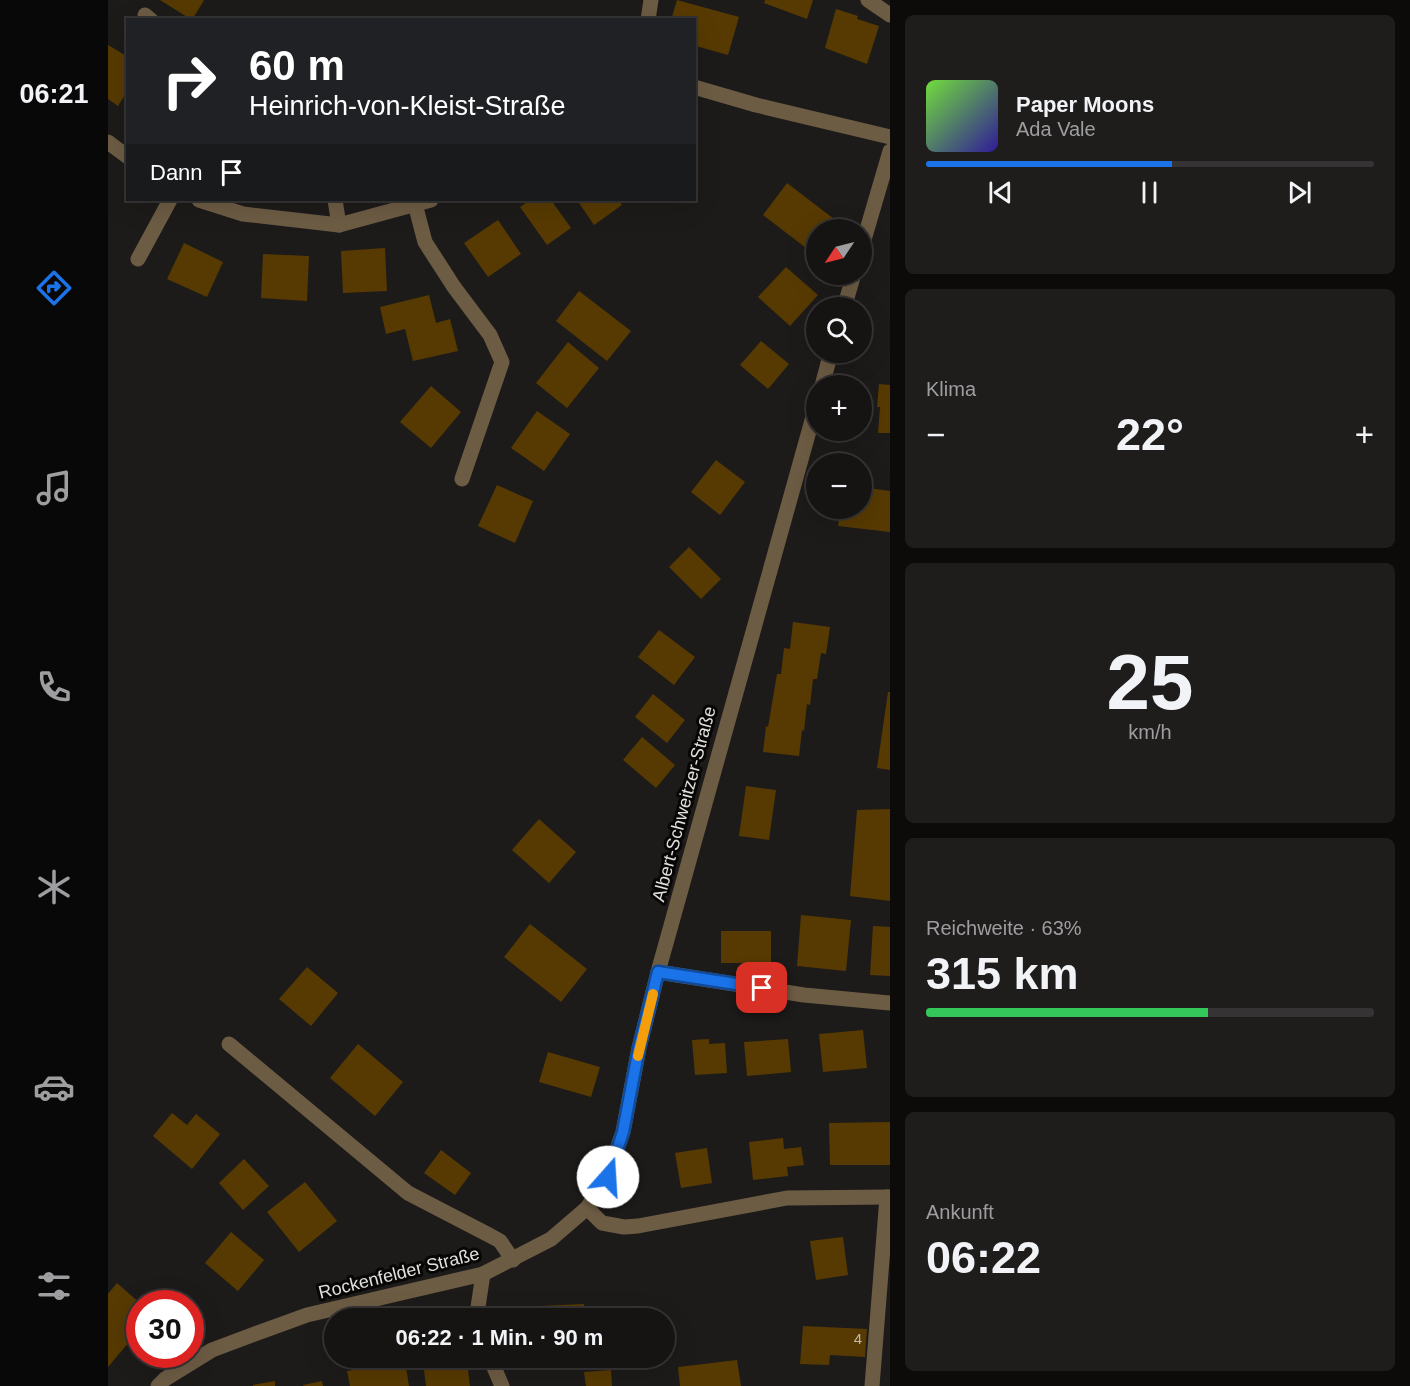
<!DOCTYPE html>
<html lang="de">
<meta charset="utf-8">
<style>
:root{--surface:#161413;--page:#1f1d1c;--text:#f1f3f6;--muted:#9e9ea0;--line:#353333;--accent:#1a73e8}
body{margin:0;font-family:Helvetica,sans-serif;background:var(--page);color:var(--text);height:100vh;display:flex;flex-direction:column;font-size:22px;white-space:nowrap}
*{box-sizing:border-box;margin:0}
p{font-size:20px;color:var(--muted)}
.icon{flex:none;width:33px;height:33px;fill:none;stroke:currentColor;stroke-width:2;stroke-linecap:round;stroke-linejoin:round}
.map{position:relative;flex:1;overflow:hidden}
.sheet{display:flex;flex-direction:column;gap:15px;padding:15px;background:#0c0b0a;width:520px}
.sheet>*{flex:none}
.top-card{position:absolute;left:18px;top:18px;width:570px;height:183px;border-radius:0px;box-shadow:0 6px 24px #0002,0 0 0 2px var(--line);background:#202124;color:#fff;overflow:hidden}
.needle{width:39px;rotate:235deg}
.controls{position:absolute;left:698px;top:219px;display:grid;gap:12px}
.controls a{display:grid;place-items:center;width:66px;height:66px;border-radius:50%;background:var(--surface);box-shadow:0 6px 24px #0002,0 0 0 2px var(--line);font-size:30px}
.speed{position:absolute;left:18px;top:1290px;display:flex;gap:12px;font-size:30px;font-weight:700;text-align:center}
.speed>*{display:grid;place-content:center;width:78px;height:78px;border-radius:50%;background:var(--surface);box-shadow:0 6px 24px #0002,0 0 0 2px var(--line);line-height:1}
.speed .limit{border:9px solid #d22;background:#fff;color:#111}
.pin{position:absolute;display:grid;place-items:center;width:51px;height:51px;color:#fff;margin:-26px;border-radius:12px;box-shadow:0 3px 9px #0006}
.me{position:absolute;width:66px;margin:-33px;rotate:19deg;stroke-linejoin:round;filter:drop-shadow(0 0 4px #0008)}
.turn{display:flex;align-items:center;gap:21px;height:126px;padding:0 24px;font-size:27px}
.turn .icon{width:78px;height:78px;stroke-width:2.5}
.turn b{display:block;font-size:42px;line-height:51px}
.then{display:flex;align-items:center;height:57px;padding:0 24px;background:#0003;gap:12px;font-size:22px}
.big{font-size:45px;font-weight:700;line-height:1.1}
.sheet .tile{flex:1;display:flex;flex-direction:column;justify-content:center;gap:9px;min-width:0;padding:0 21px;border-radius:9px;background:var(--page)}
.sheet .dial{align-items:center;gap:0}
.dial b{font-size:78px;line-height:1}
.song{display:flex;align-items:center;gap:18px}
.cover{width:72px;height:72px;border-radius:9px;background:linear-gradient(135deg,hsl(100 70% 55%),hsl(250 70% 35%))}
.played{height:6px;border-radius:3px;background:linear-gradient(90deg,var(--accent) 55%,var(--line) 55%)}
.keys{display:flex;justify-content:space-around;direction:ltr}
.heat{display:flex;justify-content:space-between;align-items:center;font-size:33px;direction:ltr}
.charge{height:9px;border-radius:4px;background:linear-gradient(90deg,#34c759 63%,var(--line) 0)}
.trip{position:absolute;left:216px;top:1308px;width:351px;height:60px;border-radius:30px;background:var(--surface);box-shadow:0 6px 24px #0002,0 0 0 2px var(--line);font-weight:700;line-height:60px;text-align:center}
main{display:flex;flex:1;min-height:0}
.menu{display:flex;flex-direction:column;width:108px;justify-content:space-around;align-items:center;background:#090808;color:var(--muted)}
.menu .icon{width:42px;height:42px}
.menu .current{color:var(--accent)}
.menu b{font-size:27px;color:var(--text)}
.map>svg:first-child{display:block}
.building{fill:#573a02}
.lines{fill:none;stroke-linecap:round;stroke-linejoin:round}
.minor{stroke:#6d5c44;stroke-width:15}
.route-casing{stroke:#114b97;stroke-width:15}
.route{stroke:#1a73e8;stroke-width:10}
.slow{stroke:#f59e0b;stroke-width:10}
.labels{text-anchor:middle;stroke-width:6;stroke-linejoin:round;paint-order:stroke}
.number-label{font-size:15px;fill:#bfb6a8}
.street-label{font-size:18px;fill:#e2e0df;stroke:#070605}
</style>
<main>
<nav class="menu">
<b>06:21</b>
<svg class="icon current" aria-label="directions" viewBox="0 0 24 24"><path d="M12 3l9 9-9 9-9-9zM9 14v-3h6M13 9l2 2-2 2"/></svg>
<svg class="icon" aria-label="music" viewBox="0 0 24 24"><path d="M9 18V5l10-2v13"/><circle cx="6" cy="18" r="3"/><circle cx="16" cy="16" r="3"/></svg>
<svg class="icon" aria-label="phone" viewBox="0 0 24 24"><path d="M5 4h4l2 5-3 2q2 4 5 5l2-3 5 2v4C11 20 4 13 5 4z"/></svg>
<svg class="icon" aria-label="climate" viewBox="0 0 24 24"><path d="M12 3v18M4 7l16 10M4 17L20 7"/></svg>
<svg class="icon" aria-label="car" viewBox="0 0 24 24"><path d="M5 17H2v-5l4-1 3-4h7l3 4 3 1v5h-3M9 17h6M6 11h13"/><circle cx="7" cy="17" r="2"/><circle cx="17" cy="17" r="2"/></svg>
<svg class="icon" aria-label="filters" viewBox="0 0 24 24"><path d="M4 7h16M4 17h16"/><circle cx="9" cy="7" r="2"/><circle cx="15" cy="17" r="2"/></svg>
</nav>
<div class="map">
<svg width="782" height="1386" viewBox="0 0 782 1386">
<rect width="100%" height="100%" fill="#1d1b19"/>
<g class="building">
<path d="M52,0H96L84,20Z"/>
<path d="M569,0L631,17L620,55L588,46L586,50V20H563Z"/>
<path d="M657,0H705L699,19L656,3Z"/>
<path d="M728,9L750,16L749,19L771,26L759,64L717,48Z"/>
<path d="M0,45L20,57V90L10,106L0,99Z"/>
<path d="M679,183L726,219L718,230H708V243L702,251L655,215Z"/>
<path d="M422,200H443L463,228L439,245L412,207Z"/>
<path d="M469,200H510L514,205L486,225Z"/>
<path d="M390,220L413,254L380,277L356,243Z"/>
<path d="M76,243L115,262L99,297L59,279Z"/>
<path d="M277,248L279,291L235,293L233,251Z"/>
<path d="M155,254L201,256L199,301L153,298Z"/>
<path d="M678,267L710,295L682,326L650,297Z"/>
<path d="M471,291L523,331L499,361L448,321Z"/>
<path d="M321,295L328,323L342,319L350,351L305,361L297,329L278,334L272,307Z"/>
<path d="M653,341L681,364L660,389L632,365Z"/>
<path d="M460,342L491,368L459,408L428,383Z"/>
<path d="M771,384L782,385V433H770L772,407H769Z"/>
<path d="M323,386L353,412L323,448L292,422Z"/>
<path d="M429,411L462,434L436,471L403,448Z"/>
<path d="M608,460L637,482L612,515L583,492Z"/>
<path d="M389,485L425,501L407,543L370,526Z"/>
<path d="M753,487L782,491V532L730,526L733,508H753Z"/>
<path d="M581,547L613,579L593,599L561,567Z"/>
<path d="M685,622L722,627L718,654L713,653L709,679H705L702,705L699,704L696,731L694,730L691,756L655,752L658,726L660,727L669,674H673L676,648L682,649Z"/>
<path d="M551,630L587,657L566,685L530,657Z"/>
<path d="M780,692H782V770L769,768Z"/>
<path d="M545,694L577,720L559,743L527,717Z"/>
<path d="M534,737L567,765L548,788L515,760Z"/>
<path d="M638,786L668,790L661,840L631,836Z"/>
<path d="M782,809V901L742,896L749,810Z"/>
<path d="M431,819L468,852L441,883L404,850Z"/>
<path d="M693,915L743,920L738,971L689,966Z"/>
<path d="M422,924L479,969L453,1002L396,957Z"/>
<path d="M765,926L782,927V976L762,975Z"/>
<rect x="613" y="931" width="50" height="32"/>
<path d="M199,967L230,993L203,1026L171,999Z"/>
<path d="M755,1030L759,1068L715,1072L711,1034Z"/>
<path d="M601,1039V1044L617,1043L619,1073L587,1075L584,1040Z"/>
<path d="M680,1039L683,1072L639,1076L636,1042Z"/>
<path d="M250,1044L295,1082L267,1116L222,1078Z"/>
<path d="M440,1052L492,1067L483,1097L431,1082Z"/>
<path d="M64,1113L79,1125L88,1114L112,1134L84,1169L45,1136Z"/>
<path d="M782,1122V1165H722L721,1123Z"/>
<path d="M675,1138L676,1149L693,1147L696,1165L679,1167L680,1176L645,1180L641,1142Z"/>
<path d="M599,1148L604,1183L573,1188L567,1153Z"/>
<path d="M333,1150L363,1173L347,1195L316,1173Z"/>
<path d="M136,1159L161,1186L135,1210L111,1183Z"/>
<path d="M197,1182L229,1221L191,1252L159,1212Z"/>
<path d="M123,1232L156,1260L130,1291L97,1263Z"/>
<path d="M735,1237L740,1275L708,1280L702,1241Z"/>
<path d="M9,1283L33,1304H32V1329L0,1367V1294Z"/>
<path d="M476,1304L477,1318H432L431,1306Z"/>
<path d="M695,1326L759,1329L757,1357L722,1355L721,1365L692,1364Z"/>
<path d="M629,1360L633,1386H572L570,1367Z"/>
<path d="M297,1361L301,1386H242L239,1371Z"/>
<path d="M359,1363L362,1386H318L316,1370Z"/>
<path d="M503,1370L504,1386H478L476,1372Z"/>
<path d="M167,1381V1386H145V1385Z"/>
<path d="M214,1381L215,1386H196L195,1385Z"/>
</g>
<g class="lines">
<g class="minor">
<path d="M760,0L782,15"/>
<path d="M37,15L43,20"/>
<path d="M540,20L543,0"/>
<path d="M586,87L648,105L782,137"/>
<path d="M0,142L20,157"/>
<path d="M91,200L135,214L231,225L323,200"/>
<path d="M227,200L231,225"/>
<path d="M307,204L317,242L346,287L382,335L394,362L354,479"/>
<path d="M753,250L782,151"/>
<path d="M30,259L62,200"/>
<path d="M736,308L746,274"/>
<path d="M714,386L723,352"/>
<path d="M550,972L696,995L782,1003"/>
<path d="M121,1044L300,1193L381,1235L392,1241L405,1260"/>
<path d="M479,1208L494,1223L516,1227L530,1226L679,1198L782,1197"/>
<path d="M372,1318L370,1307L375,1274"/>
<path d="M382,1358L394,1386"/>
<path d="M50,1386L57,1379L104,1350L144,1335L199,1315L375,1274L443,1239L479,1208L499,1177L515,1132L531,1048L550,972L708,406"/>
<path d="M764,1386L779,1197"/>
</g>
</g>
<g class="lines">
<defs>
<path id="route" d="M500,1177L515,1132L531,1048L550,972L654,988"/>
</defs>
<use href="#route" class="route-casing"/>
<use href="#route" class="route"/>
<path class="slow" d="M530,1056L545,994"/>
</g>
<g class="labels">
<g class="number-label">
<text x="750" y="1344">4</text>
</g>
<g class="street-label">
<text transform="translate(576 804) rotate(-75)" y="6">Albert-Schweitzer-Straße</text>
<text transform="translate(291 1273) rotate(-14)" y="6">Rockenfelder Straße</text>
</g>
</g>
</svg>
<div class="controls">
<a><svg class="needle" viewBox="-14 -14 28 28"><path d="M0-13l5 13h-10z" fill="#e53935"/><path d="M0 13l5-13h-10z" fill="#9e9ea0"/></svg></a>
<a><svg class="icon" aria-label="search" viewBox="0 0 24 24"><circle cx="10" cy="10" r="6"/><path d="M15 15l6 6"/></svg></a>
<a>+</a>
<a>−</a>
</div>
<div class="speed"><div class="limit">30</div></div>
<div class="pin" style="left:654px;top:988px;background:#d93025"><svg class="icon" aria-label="arrive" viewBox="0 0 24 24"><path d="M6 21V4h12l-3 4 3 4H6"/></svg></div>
<svg class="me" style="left:500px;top:1177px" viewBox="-20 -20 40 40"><circle r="19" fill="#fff"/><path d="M0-13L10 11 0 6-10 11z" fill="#1a73e8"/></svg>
<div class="trip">06:22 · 1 Min. · 90 m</div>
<div class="top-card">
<div class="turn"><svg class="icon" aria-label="right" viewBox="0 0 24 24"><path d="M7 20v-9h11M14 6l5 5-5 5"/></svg><div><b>60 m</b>Heinrich-von-Kleist-Straße</div></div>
<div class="then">Dann<svg class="icon" aria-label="arrive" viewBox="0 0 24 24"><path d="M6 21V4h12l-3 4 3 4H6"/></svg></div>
</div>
</div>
<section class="sheet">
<div class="tile">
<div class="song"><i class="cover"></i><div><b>Paper Moons</b><p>Ada Vale</p></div></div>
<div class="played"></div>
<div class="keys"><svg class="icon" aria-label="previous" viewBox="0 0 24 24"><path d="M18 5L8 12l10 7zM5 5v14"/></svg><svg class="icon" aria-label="pause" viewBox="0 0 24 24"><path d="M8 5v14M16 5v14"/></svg><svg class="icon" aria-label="next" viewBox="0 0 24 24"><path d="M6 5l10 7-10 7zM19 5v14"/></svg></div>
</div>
<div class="tile"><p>Klima</p>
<div class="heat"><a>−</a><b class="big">22°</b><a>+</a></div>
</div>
<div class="tile dial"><b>25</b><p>km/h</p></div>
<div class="tile"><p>Reichweite · 63%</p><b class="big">315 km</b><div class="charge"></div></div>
<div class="tile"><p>Ankunft</p><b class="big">06:22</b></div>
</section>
</main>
